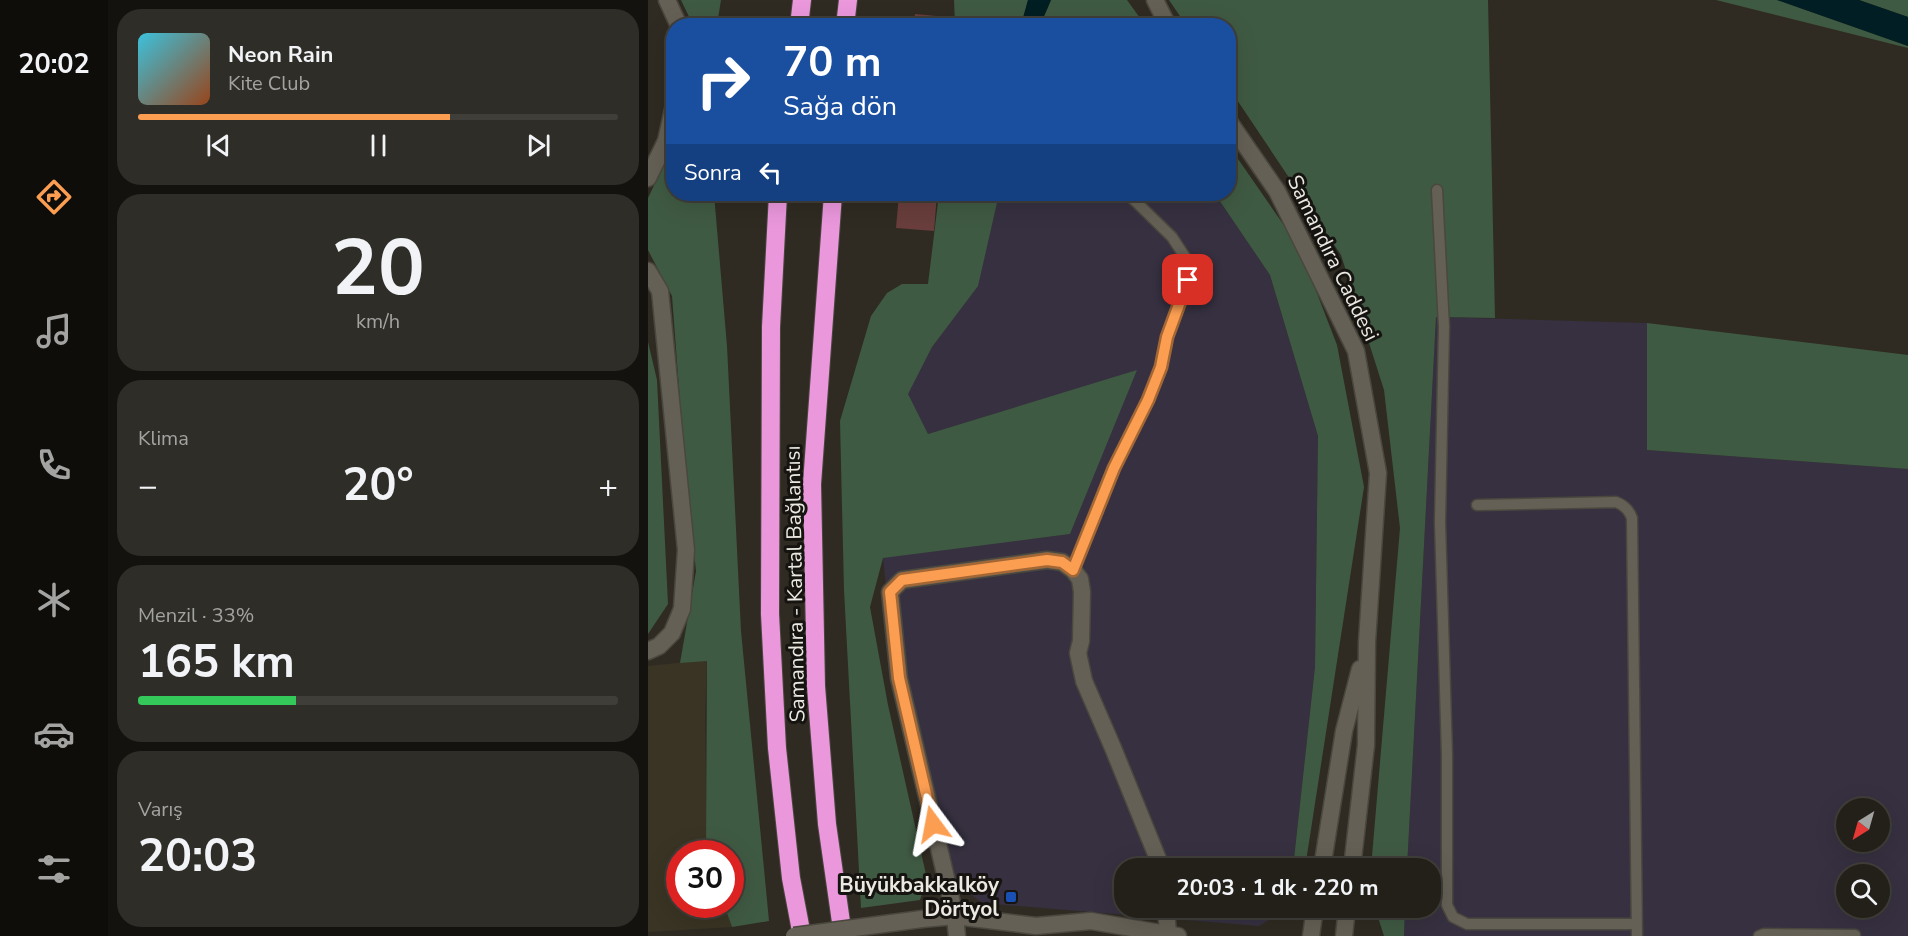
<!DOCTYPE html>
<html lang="tr">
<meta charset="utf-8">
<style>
:root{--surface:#23201a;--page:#2f2d27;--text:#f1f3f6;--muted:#a3a3a2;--line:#403e39;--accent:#fb9e52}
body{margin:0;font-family:"Nunito Sans",sans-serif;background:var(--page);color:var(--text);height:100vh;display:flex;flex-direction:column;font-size:22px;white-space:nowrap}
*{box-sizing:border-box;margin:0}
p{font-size:20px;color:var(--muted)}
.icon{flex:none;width:33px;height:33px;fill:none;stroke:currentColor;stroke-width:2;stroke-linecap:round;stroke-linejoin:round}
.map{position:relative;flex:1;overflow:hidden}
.sheet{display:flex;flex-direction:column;gap:9px;padding:9px;background:#13120e;width:540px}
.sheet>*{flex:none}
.hud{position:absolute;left:18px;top:18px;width:570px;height:183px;border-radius:24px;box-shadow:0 6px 24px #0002,0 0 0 2px var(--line);background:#1a4fa0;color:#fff;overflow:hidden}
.needle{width:39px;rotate:217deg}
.fabs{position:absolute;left:1188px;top:798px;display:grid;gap:12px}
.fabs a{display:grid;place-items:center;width:54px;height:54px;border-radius:50%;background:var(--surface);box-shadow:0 6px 24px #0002,0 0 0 2px var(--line);font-size:30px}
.speed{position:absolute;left:18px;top:840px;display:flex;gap:12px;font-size:30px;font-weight:700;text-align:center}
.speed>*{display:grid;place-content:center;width:78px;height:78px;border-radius:50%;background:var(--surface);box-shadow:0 6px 24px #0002,0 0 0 2px var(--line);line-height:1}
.speed .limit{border:9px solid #d22;background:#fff;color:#111}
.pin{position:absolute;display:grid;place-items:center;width:51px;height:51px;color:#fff;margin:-26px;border-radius:12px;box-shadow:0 3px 9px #0006}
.me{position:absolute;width:66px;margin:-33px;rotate:347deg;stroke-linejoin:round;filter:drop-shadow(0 0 4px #0008)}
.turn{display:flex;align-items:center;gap:21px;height:126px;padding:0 18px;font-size:27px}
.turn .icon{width:78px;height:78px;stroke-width:2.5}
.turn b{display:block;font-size:42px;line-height:51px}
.then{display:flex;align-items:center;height:57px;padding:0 18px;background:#0003;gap:12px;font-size:22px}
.big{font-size:45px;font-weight:700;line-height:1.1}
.sheet .widget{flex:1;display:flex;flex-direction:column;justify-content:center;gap:9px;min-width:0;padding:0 21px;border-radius:24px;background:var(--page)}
.sheet .dial{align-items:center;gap:0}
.dial b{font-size:78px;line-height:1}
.song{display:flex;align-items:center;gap:18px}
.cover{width:72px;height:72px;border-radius:9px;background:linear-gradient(135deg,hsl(190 70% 55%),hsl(20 70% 35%))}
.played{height:6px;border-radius:3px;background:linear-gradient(90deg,var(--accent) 65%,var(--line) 65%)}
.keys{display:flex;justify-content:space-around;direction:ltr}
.heat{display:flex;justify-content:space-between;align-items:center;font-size:33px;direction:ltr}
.charge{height:9px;border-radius:4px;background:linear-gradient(90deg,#34c759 33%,var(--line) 0)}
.trip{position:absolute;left:466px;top:858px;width:327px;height:60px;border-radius:24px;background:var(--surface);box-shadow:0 6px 24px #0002,0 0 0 2px var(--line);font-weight:700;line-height:60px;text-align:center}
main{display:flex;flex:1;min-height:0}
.dock{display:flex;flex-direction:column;width:108px;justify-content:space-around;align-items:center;background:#0e0d0a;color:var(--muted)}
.dock .icon{width:42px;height:42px}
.dock .active{color:var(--accent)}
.dock b{font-size:27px;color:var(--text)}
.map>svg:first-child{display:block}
.built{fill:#3a3424}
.industrial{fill:#363040;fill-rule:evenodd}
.green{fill:#3f5a43}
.water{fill:#001e23}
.building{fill:#693e3c}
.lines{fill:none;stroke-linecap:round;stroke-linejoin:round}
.service-casing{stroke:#4a473f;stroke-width:13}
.minor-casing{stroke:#4a473f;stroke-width:19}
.tertiary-casing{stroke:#4a473f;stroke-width:19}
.secondary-casing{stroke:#4a473f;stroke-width:19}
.motorway-casing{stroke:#4a473f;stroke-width:20}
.service{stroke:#656055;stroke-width:10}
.minor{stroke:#656055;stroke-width:16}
.tertiary{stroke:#656055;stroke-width:16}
.secondary{stroke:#656055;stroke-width:16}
.motorway{stroke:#ea97dc;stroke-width:18}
.secondary-bridge-casing{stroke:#4a473f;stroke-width:19;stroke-linecap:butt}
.secondary-bridge{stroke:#656055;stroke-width:16}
.route-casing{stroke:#a36735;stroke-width:15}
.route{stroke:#fb9e52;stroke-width:10}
.transit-dot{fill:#1a4fb4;stroke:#161410;stroke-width:2}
.labels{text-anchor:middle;stroke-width:6;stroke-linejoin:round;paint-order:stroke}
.street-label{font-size:21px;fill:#ece9e3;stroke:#161410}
.poi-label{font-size:21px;font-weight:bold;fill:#ece9e3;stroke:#161410;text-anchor:end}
</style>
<main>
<nav class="dock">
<b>20:02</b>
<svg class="icon active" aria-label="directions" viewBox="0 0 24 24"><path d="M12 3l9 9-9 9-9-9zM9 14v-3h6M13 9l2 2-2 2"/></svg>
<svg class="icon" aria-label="music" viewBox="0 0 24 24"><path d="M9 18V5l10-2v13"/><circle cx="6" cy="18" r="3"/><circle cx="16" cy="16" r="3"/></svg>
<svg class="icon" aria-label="phone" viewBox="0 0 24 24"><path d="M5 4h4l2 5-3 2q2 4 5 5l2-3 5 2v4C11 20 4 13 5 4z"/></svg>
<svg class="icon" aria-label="climate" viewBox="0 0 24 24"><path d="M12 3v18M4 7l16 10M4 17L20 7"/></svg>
<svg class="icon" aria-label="car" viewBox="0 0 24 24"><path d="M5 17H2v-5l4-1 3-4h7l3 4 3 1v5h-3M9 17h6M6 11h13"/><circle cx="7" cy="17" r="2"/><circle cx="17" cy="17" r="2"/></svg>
<svg class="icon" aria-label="filters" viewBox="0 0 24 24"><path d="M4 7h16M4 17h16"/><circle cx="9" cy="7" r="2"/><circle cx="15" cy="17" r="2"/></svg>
</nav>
<section class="sheet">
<div class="widget">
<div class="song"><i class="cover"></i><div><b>Neon Rain</b><p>Kite Club</p></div></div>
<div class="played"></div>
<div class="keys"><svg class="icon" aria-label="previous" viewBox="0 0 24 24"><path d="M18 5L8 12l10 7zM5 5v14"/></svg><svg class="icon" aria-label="pause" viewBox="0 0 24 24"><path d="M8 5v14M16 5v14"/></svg><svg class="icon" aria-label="next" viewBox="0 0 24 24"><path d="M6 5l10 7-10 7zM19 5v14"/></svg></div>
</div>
<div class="widget dial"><b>20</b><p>km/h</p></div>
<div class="widget"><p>Klima</p>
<div class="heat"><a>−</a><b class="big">20°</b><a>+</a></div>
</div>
<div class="widget"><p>Menzil · 33%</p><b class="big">165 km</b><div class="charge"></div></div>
<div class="widget"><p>Varış</p><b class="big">20:03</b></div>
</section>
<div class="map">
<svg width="1260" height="936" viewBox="0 0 1260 936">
<rect width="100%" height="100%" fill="#2f2b22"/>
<path class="built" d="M59,660L57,717L59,853L32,854V904L76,905L84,927L0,932V666Z"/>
<g class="industrial">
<path d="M351,194H567L622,275L670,436L667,667L645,868H477V908H640L611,926L334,903L301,878L248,687L235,557L422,534L488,371L280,434L259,394L284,347L329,286Z"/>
<path d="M788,317L999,323V450L1260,469V936H756L757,908H783V868H759ZM1198,808H1232V842H1198ZM1198,874H1232V908H1198Z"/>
</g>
<g class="green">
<path d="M33,0H73L69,25H45Z"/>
<path d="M306,0H380L373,26L307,25Z"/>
<path d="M403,0H479L497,25L392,26Z"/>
<path d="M521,0H840L847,318L788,317L759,868H723L752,528L736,390L693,255L581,88L580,26L538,25Z"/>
<path d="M1068,0H1129L1260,46V48Z"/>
<path d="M1211,0H1260V17Z"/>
<path d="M25,141L26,194H66L79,346L93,631L121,921L84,927L76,905L82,904V854L59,853L58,850L59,661L32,663L48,571L35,441L24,296L0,250V198L23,150Z"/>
<path d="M581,146L651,247L689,345L716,487L657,868H645L667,667L670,436L622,275L567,194H580Z"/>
<path d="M291,194H351L330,286L284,347L260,394L280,434L489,370L422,534L235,558L222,607L240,705L279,879L272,900L213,908L196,590L192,421L223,316L239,293L254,284H280Z"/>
<path d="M999,323L1260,355V469L999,450Z"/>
<path d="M0,342L9,380L20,604L0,634Z"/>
<path d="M727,908H757L756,936H736Z"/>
</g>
<g class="water">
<path d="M380,0H403L392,25H373Z"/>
<path d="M1129,0H1211L1260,17V46Z"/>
</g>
<g class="building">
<path d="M267,14L299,17L298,26H265Z"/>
<path d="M251,194H289L286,231L248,228Z"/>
</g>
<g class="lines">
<defs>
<g id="service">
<path d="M789,190L796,327L792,522L799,755V905L805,917L819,924H988"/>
<path d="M829,505L968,502C976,505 981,510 984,518L989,936"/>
<path d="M425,570L466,468L500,400L513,367L519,337L540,280L537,257L524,237L480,194"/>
<path d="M1111,936L1116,934L1207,935"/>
</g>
<g id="minor">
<path d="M19,0L31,26"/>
<path d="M0,178L18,141L26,105"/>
<path d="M0,271L12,291L38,550L34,609L24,633L11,646L0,651"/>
<path d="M518,908L520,934"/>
<path d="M309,936L307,916L251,678L242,592L254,580L399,560L414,562L425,570L432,579L434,592L433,641L430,653L436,681L465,748L510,859L511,868"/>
</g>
<g id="tertiary">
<path d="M507,0L520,26"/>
<path d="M580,120L629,191L708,351L730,473L719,642L718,745L704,868"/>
<path d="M674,868L696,731L712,669"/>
<path d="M663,936L667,908"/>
<path d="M696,936L699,908"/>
</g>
<path id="secondary" d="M274,919L307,916L388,926L443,921L530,936"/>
<g id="motorway">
<path d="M151,26L154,0"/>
<path d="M197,26L200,0"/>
<path d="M130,194L123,327L122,614L129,748L143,878L154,936"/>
<path d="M185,194L164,484L168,686L179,824L195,936"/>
</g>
</defs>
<use href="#service" class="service-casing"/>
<use href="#minor" class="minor-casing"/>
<use href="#tertiary" class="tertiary-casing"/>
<use href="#secondary" class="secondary-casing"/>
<use href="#motorway" class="motorway-casing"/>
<use href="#service" class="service"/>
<use href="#minor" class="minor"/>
<use href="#tertiary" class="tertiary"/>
<use href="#secondary" class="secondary"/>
<use href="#motorway" class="motorway"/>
<defs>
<path id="secondary-bridge" d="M146,936L274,919"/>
</defs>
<use href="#secondary-bridge" class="secondary-bridge-casing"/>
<use href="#secondary-bridge" class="secondary-bridge"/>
</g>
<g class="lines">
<defs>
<path id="route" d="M285,824L251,678L242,592L254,580L399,560L414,562L425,570L466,468L500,400L513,367L519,337L540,280"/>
</defs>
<use href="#route" class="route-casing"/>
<use href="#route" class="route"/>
</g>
<rect class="transit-dot" x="357" y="891" width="12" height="12" rx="3"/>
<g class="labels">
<g class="street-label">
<text transform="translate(685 258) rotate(64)" y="7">Samandıra Caddesi</text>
<text transform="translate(147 584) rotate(-91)" y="7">Samandıra - Kartal Bağlantısı</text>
</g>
<g class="poi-label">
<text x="351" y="892">Büyükbakkalköy<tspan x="351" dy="24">Dörtyol</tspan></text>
</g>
</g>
</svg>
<div class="fabs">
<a><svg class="needle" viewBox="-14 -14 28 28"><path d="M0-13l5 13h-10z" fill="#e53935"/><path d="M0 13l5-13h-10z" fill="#a3a3a2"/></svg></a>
<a><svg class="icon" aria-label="search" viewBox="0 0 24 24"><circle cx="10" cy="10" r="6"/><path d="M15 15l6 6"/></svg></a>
</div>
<div class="speed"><div class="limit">30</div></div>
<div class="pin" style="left:540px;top:280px;background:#d93025"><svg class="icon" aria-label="arrive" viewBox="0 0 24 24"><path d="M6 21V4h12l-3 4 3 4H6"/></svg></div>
<svg class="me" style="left:285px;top:824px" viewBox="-20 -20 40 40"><path d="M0-17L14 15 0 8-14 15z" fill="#fb9e52" stroke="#fff" stroke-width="4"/></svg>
<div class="trip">20:03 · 1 dk · 220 m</div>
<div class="hud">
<div class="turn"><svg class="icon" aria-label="right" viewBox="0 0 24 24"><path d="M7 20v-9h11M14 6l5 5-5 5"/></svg><div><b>70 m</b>Sağa dön</div></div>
<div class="then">Sonra<svg class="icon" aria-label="left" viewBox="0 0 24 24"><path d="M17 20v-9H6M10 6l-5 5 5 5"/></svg></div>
</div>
</div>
</main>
